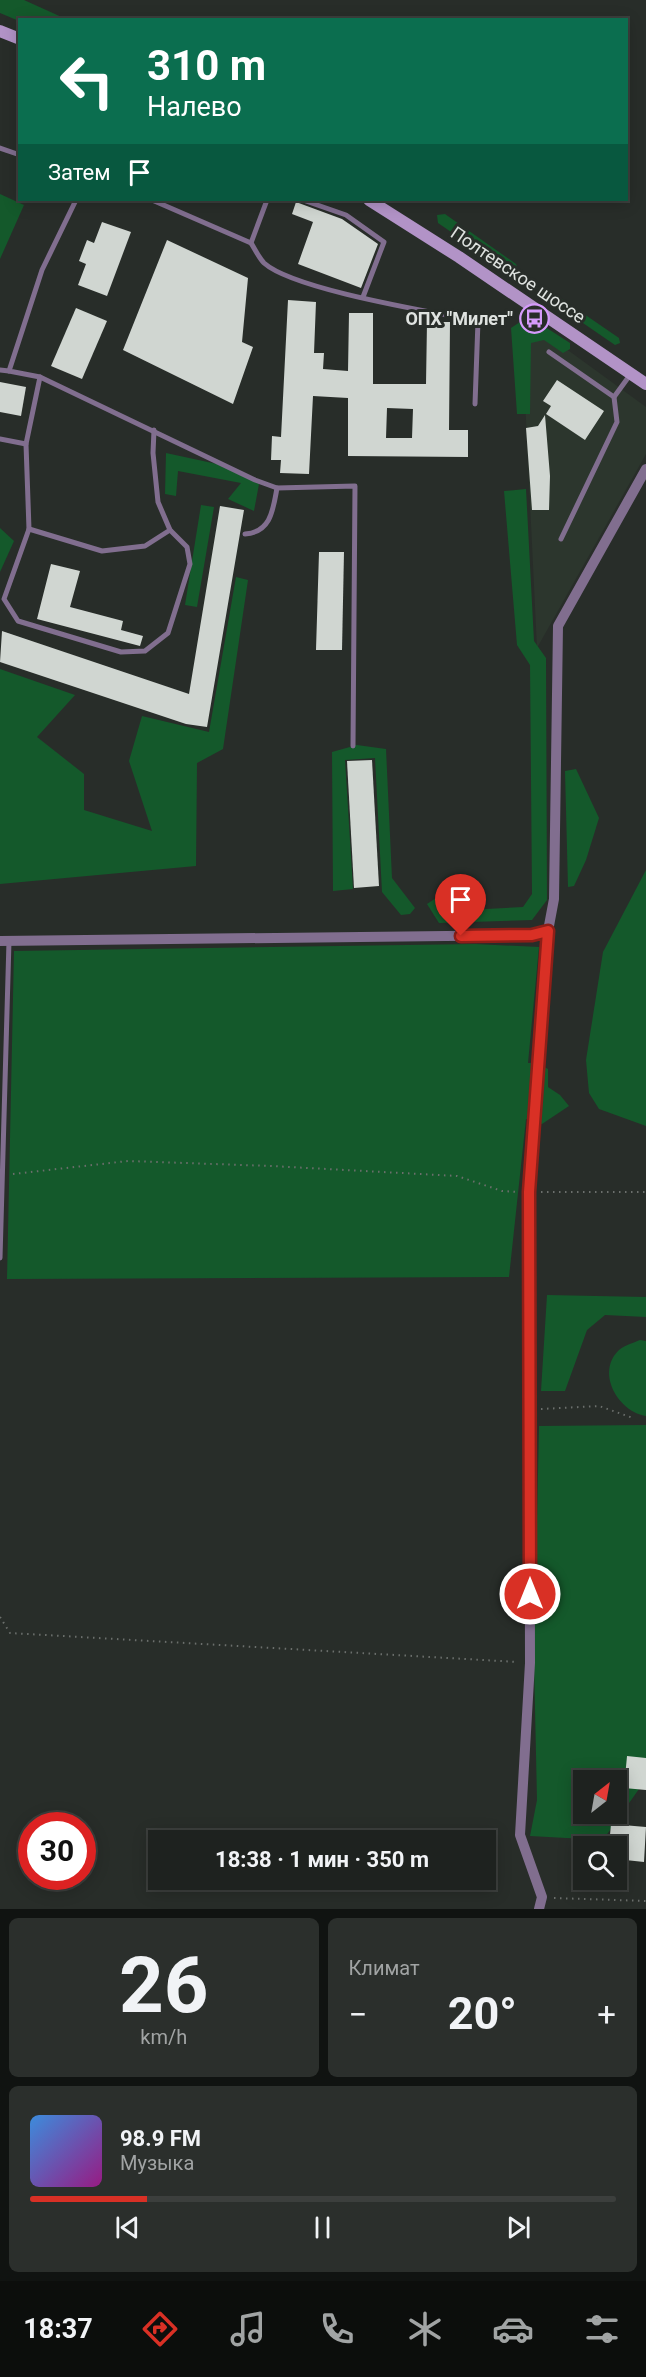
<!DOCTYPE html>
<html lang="ru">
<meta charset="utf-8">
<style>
:root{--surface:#1e221f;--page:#2b2f2c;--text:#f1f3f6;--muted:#a1a4a4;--line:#3c3f3d;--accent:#d93025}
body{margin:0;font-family:Roboto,sans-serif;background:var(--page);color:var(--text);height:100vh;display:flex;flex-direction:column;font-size:22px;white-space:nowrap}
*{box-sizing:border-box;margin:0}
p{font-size:20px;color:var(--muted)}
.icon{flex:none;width:33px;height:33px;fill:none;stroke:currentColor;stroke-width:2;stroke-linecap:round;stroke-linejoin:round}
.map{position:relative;height:1909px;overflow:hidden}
.panel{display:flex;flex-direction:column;gap:9px;padding:9px;background:#101311;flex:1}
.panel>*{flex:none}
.guide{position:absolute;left:18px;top:18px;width:610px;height:183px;border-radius:0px;box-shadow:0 3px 15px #0003,0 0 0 2px var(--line);background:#0b6e4f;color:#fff;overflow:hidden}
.needle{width:39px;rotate:31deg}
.fabs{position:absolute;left:573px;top:1770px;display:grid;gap:12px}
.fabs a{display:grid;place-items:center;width:54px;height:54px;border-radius:0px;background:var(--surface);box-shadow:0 3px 15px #0003,0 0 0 2px var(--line);font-size:30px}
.speed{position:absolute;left:18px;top:1812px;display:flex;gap:12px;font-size:30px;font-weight:700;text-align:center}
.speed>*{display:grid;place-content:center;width:78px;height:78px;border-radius:50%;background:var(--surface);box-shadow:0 3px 15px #0003,0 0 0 2px var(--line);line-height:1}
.speed .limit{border:9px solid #d22;background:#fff;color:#111}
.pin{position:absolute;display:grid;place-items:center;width:51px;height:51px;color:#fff;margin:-62px -26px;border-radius:50% 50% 50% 0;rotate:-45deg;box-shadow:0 0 6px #0007}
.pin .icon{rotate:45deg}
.me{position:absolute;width:66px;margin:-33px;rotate:0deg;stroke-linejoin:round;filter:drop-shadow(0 0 4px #0008)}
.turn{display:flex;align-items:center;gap:21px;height:126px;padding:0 30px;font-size:27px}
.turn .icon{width:78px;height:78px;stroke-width:2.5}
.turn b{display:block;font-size:42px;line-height:51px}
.then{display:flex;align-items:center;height:57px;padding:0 30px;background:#0003;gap:12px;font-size:22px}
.big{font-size:45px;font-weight:700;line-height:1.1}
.panel .card{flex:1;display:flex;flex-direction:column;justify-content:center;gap:9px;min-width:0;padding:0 21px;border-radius:9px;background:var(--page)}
.panel .dial{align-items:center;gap:0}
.dial b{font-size:78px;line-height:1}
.song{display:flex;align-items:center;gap:18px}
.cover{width:72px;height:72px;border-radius:9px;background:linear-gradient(135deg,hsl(210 70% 55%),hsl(310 70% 35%))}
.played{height:6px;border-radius:3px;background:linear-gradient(90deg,var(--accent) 20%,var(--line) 20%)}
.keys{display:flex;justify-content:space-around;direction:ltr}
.heat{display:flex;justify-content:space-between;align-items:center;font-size:33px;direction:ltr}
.panel .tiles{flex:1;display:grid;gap:9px;grid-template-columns:1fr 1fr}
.card:last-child{grid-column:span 2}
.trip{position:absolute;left:148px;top:1830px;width:348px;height:60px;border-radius:0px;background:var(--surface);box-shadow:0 3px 15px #0003,0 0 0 2px var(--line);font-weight:700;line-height:60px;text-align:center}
.tab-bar{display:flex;height:96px;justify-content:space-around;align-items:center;background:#0c0e0c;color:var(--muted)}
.tab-bar .icon{width:42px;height:42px}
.tab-bar .on{color:var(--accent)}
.tab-bar b{font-size:27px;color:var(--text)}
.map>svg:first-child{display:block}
.built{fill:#2c362d}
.green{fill:#14592b;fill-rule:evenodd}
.building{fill:#d0d6d1;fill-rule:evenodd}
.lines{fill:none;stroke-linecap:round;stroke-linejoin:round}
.path{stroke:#6b6f6c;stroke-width:2;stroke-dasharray:1.5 4.5;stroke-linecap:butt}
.lane{stroke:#816e8f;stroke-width:5}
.street{stroke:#816e8f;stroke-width:10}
.secondary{stroke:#b293c7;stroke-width:12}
.route-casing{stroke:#8d1f18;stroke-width:15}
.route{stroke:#d93025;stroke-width:10}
.labels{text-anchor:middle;stroke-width:6;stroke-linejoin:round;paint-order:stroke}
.street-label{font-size:18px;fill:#dfe3e0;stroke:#282d29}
.poi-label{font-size:18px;font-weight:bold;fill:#dfe3e0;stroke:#282d29;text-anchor:end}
</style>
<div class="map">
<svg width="646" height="1909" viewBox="0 0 646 1909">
<rect width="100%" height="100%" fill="#282d29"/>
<path class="built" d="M521,316L646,407V454L537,648Z"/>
<g class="green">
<path d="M0,0H24L66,19L19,21L0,13Z"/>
<path d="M0,194L24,205L0,259Z"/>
<path d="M445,214L516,264L519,272L511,273L438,223L437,215Z"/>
<path d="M549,290L619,338L620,343L615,345L545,297L544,292Z"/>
<path d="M523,320L539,323L570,343V349L563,353L544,340L531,343L530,414H517L511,328Z"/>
<path d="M166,453L217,464L259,484L254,511L228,499L241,483L178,471L176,496L165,494Z"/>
<path d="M526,489L534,641L546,658L547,900L532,920L439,923L427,904L439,896L448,911L523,907L532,894L530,665L517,645L504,491Z"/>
<path d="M201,505L214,507L197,607L185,605Z"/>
<path d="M0,528L14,541L0,572Z"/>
<path d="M236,577L248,580L223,749L197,763L196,866L0,884V669L75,695L37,737L84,774V810L152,831L129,761L142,716L209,732Z"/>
<path d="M357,745L386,749L392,878L415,908L410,914L401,915L382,892L375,758L345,760L353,889L333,891L332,752Z"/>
<path d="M576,769L599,818L586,860L574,886L568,887L565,771Z"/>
<path d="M646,870V1126L599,1109L589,1093L586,1060L603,952Z"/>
<path d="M475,944L539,947L528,1063H537L548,1069V1087L560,1095L569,1106L542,1124L526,1119L509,1277L7,1279L14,951Z"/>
<path d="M547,1295L646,1297V1317L605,1315L587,1330L565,1391H541Z"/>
<path d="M640,1340L646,1341V1416C619,1412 595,1373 619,1350C625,1345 633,1343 640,1340Z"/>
<path d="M646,1425V1779L603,1840L530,1836L537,1800L534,1662L539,1426ZM584,1780H616V1814H584Z"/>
</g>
<g class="building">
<path d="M296,202L342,219L378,244L361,288L298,264L313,222L292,214Z"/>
<path d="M102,222L131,232L107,296L78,285L86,264L79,261L87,240L94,243Z"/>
<path d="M167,240L248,278L242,342L253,347L233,404L123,350Z"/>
<path d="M288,300L316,302L314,353H324L323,369L348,371L349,313H373V384H426L427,322H450L449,430H468V457L348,456V398L313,396L309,474L280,473L281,460H271L272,436L281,437ZM387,408L413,409L412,438H386Z"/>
<path d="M76,308L107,321L82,379L51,366Z"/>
<path d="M557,380L604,411L585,440L546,414L551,406L543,401Z"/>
<path d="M0,382L26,387L21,416L0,412Z"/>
<path d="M545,415L550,476L549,510H532L526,428L538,426Z"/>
<path d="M220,506L244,510L207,727L186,724L0,662L2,631L189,694Z"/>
<path d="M319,552H344L342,650H316Z"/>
<path d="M51,564L80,571L70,607L123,621L121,630L143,636L140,646L37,619Z"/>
<path d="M372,760L379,886L354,888L347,761Z"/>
<path d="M627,1756L646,1758V1790L624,1788Z"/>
<path d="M611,1824L646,1827L644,1862L616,1859V1846H609Z"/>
</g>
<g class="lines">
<g class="path">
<path d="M13,1174L128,1161L271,1166L457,1176L502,1191L517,1192"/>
<path d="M541,1192H646"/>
<path d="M541,1409L599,1406L633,1418"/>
<path d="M0,1617L10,1633L518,1662"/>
<path d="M554,1898L646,1901"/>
</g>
<g class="lane">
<path d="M0,148L20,155"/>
<path d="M76,200L42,270L9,371L40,377L255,480L277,488L355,486L353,746"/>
<path d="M152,200L251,243L267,200"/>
<path d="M303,200L346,215L384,242L363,297"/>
<path d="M251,243C255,249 259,258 264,263C294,290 433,312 478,321L475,404"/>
<path d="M549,352L614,397"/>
<path d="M0,370L9,371"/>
<path d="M0,439L26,444L40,377"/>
<path d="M26,444L29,529L4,599L18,621L121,652L145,651L168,633L190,564L187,547L170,530L158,502L153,453L154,430"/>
<path d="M29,529L102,551L145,546L170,530"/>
<path d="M245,534C271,532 273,510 277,488"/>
<path d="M561,539L617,422L614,397L630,375"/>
<path d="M0,1258L9,941"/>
</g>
<g class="street">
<path d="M0,941L532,935L548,931"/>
<path d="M539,1909L542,1897L520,1835L530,1663L529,1193L548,931L554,899L558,626L646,469"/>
</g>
<g class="secondary">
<path d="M0,31L20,39"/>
<path d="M369,200L459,257L646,384"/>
</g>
</g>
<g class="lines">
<defs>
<path id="route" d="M461,936L532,935L548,931L529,1192L530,1594"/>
</defs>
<use href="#route" class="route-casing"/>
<use href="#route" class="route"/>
</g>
<defs>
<symbol id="bus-ring" viewBox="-11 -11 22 22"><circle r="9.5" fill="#282d29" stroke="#d59bfb" stroke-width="1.5"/><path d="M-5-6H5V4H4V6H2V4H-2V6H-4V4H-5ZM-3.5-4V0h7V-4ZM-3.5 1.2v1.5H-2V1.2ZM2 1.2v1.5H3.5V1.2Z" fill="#d59bfb"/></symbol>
</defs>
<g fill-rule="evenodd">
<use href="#bus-ring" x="518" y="302" width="33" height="33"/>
</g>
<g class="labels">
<g class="street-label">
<text transform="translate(518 275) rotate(34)" y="6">Полтевское шоссе</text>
</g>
<g class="poi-label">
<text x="513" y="325">ОПХ "Милет"</text>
</g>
</g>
</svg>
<div class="fabs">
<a><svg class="needle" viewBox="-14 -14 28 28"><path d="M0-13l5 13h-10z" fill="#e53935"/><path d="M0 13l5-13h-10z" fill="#a1a4a4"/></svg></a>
<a><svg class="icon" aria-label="search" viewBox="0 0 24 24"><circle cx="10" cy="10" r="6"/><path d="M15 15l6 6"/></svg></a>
</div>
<div class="speed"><div class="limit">30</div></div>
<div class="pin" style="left:461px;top:936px;background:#d93025"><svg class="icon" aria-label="arrive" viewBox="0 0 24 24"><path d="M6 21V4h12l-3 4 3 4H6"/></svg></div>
<svg class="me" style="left:530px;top:1594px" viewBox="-20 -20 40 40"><circle r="17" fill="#d93025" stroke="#fff" stroke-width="3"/><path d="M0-11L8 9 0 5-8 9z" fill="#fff"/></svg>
<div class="trip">18:38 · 1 мин · 350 m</div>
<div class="guide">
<div class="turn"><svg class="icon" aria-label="left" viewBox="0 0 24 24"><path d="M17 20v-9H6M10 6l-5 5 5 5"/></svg><div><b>310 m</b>Налево</div></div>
<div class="then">Затем<svg class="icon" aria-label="arrive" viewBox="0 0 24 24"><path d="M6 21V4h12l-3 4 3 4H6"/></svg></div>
</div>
</div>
<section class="panel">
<div class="tiles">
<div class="card dial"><b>26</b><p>km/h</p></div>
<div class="card"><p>Климат</p>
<div class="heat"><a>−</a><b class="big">20°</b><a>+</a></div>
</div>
<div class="card">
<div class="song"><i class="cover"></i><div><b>98.9 FM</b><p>Музыка</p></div></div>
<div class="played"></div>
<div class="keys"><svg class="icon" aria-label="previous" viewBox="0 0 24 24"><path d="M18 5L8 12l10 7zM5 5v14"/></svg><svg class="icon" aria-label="pause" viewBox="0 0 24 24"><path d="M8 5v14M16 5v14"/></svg><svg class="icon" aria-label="next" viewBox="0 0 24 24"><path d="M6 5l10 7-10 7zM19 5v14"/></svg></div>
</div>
</div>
</section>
<nav class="tab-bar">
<b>18:37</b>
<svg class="icon on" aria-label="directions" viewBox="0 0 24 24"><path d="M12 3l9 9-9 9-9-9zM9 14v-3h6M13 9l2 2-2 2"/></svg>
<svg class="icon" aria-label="music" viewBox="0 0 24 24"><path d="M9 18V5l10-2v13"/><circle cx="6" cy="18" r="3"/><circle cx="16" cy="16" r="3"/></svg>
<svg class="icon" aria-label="phone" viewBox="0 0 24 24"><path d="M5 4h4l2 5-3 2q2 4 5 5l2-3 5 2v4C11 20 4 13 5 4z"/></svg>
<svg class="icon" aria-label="climate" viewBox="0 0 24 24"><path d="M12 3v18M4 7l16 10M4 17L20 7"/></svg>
<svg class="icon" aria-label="car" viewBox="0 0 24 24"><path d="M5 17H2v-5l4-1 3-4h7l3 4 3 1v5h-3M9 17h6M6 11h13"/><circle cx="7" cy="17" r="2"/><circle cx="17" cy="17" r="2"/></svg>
<svg class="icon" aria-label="filters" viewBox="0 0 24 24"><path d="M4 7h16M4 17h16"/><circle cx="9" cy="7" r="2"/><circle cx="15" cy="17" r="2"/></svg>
</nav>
